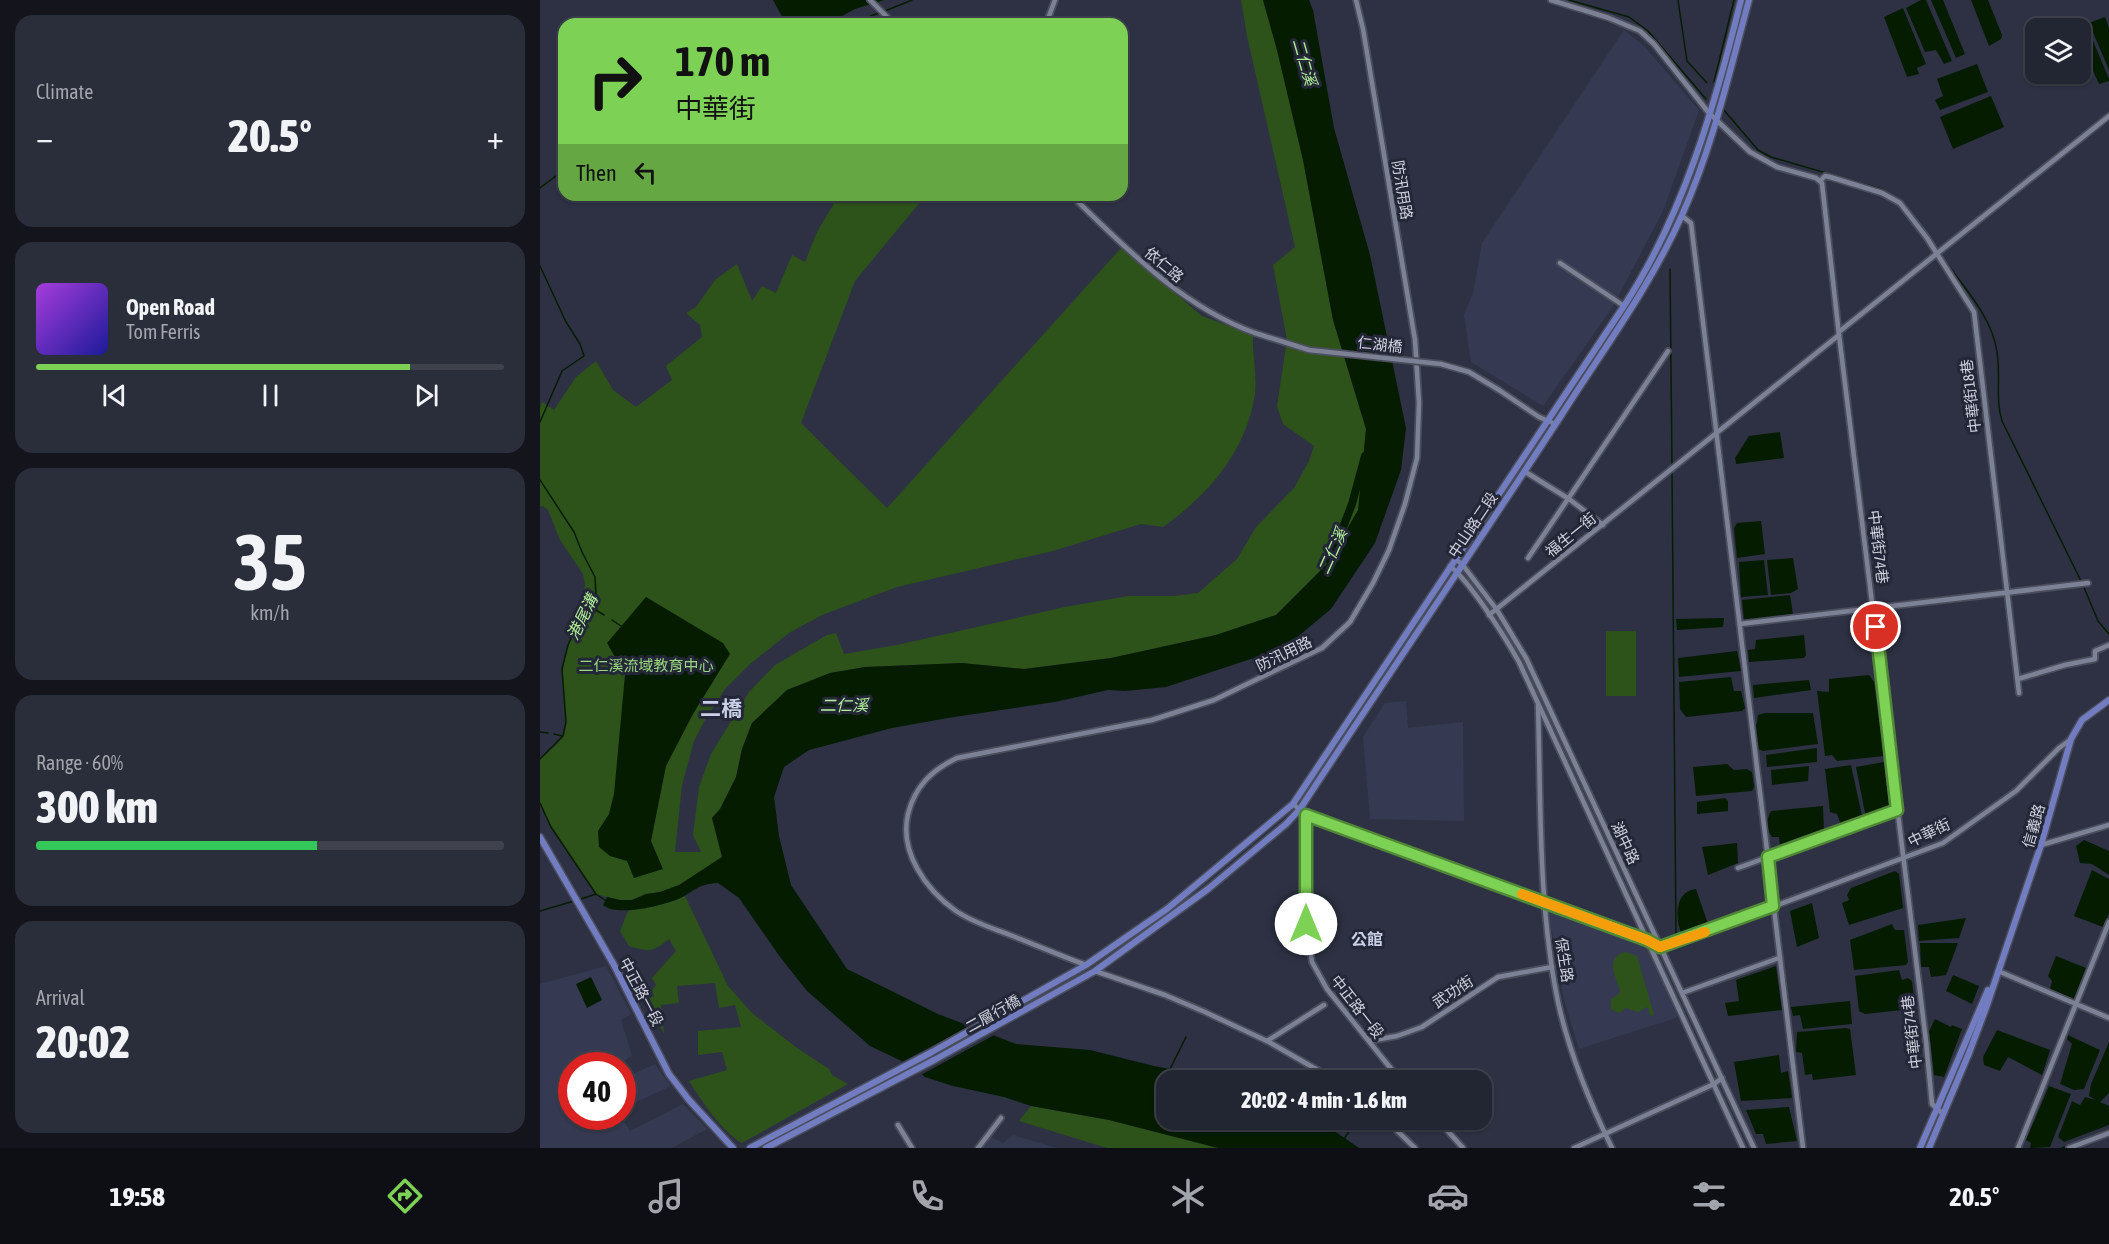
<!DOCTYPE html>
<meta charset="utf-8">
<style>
:root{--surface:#222532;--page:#2a2d3a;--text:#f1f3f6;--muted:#a2a5ac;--line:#3f424d;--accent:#7dd154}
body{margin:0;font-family:"Asap Condensed","Noto Sans TC",sans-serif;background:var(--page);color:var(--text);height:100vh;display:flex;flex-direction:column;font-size:22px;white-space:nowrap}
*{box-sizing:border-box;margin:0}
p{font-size:20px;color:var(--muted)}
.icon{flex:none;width:33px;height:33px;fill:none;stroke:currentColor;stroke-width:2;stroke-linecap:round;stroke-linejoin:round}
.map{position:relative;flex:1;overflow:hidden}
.side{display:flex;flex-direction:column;gap:15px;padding:15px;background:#13141c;width:540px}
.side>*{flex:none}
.banner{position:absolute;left:18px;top:18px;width:570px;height:183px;border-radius:18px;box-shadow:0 2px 4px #0004,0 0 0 2px var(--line);background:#7dd154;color:#111;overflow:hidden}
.fabs{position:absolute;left:1485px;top:18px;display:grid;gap:12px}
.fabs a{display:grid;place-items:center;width:66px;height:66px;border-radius:12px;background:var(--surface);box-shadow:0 2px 4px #0004,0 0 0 2px var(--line);font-size:30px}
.speed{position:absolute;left:18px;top:1052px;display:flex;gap:12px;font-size:30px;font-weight:700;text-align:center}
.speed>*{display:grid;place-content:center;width:78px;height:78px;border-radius:50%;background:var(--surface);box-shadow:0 2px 4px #0004,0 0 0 2px var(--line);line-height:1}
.speed .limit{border:9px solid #d22;background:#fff;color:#111}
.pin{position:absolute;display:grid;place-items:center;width:51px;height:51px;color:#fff;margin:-26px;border:3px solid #fff;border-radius:50%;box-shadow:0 2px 6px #0007}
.me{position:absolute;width:66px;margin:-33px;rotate:0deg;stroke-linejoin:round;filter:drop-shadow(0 0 4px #0008)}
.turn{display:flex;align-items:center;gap:21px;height:126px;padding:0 18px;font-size:27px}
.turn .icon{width:78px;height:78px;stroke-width:2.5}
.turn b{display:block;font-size:42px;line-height:51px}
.then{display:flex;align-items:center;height:57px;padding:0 18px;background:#0003;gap:12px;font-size:22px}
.big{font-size:45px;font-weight:800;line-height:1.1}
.side .widget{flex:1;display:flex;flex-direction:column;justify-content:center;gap:9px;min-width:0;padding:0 21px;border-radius:18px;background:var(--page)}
.side .dial{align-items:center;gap:0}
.dial b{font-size:78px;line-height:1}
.song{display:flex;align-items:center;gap:18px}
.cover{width:72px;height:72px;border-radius:9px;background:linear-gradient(135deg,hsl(280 70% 55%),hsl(240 70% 35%))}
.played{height:6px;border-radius:3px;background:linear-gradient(90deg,var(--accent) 80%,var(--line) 80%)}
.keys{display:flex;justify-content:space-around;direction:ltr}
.heat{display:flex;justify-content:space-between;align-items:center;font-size:33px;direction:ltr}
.charge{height:9px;border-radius:4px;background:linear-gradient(90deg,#34c759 60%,var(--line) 0)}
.trip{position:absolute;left:616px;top:1070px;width:336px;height:60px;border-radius:18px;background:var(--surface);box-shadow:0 2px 4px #0004,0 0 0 2px var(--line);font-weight:800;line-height:60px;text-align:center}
.tabs{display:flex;height:96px;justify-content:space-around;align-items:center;background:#0e0f14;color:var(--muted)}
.tabs .icon{width:42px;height:42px}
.tabs .active{color:var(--accent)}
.tabs b{font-size:27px;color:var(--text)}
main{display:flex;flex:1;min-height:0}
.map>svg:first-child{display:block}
.built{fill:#353a52}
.green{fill:#2d531a}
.water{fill:#061c00}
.pier{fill:#2d3143}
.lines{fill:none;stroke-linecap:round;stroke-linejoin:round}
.stream{stroke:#061c00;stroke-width:1.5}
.river{stroke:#061c00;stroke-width:8}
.minor-casing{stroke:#4a4d5b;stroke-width:8}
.major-casing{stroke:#4a4d5b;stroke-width:9}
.minor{stroke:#7c8196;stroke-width:4.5}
.major{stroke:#717cc1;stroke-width:6}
.minor-bridge-casing{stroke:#4a4d5b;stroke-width:8;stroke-linecap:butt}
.minor-bridge{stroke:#7c8196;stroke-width:4.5}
.route-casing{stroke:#518837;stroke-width:15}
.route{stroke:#7dd154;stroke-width:10}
.slow{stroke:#f59e0b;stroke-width:10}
.labels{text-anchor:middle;stroke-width:6;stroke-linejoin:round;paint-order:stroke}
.street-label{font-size:15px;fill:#cfd2dd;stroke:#242738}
.park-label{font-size:15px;fill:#98d77c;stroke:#242738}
.water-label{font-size:16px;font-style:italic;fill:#b1f095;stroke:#242738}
.neighbourhood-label{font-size:16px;font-weight:bold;fill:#cad0e7;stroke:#242738}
.district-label{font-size:21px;font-weight:bold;fill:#cad0e7;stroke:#242738}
</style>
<main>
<section class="side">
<div class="widget"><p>Climate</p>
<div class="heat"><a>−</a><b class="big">20.5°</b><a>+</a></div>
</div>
<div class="widget">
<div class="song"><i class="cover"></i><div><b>Open Road</b><p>Tom Ferris</p></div></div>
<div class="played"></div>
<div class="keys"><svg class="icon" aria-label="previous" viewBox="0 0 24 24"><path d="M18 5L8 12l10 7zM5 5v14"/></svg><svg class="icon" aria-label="pause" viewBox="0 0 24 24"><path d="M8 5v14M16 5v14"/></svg><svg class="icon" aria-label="next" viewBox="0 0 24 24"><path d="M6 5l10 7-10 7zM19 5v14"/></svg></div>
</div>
<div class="widget dial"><b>35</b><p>km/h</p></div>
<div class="widget"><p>Range · 60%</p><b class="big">300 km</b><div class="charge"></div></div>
<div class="widget"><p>Arrival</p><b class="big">20:02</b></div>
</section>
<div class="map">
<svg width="1569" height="1148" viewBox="0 0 1569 1148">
<rect width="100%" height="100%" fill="#2d3143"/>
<g class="built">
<path d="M1084,30L1104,46L1159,110L1123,211L1072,308L1003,406L931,362L924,315L933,293L942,243Z"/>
<path d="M866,701L868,728L923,722L924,821L830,819L823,737L845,703Z"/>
<path d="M1014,911L1106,946L1137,1014L1136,1018L1039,1049L1024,1000L1009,915Z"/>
<path d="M66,966L91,1014L81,1020L92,1056L81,1062L88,1076L115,1064L131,1086L83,1108L82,1065H32V1116H81L90,1131L143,1104L167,1129L132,1148H0V984Z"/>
<path d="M473,1135L517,1148H437L449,1136L463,1143Z"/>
</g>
<g class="green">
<path d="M701,0H723L737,50L763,160L793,320L826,429L819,510L786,565L736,615L676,635L571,658L484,669L422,663L326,667L290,673L247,690L212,723L202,749L196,777L180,809L172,818L182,857L140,885L120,892L106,894L92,900H80L56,894L11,827L0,803V759C7,753 19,744 23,736C29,724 24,707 23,694C20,660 30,633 51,607L44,599L45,584L43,574L20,540L8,510L3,506L0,507V408L2,402L14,410L36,377L56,361L73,390L96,407L132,380L126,366L162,337L160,325L146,313L156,307L175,280L197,264L212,301L222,286L236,293L252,255L265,262L277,232L299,195H386L315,281L261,423L347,508L581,248L662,316L713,335C712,354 717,373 715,394C706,452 669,494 623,527L601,524L513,551L357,587L282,615L249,633L210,664L185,689L165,720L154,741L142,785L135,852H161L153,835L159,787L171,754L209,692L235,665L287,635L296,633L304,654L357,645L525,607L588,596H634L658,593L697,559L716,527L754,488L769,461L774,446L743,424L737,406L747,340L733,265L755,247L707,36Z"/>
<rect x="1066" y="631" width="30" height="65"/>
<path d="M145,896L188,986L212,1013L257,1048L289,1069L292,1075L308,1084L202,1143C182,1132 161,1100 149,1081L187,1070L182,1052L158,1055V1031L201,1027L195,1005L179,1008L175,983L137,986L139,1003L121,1005L124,1034L106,1001L114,996L112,990L116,985L112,978L136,951L129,939C112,953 109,952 89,946L80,931L88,911L133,901Z"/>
<path d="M1086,952L1097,956L1114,1015L1110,1016L1108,1007L1098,1012L1086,1008L1079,1013L1071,1009V999L1079,994L1080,991C1076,977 1064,956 1086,952Z"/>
<path d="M491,1106L569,1120L678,1148H567L479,1121Z"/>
</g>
<g class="water">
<path d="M233,0H344L315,9L287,24H246Z"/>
<path d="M723,0H769L773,10L794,128L830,255L866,428L861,470L835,543L791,609L744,648L626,687L585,691L568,690L515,702L408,718L352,728L269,750L244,767L234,797L239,836L251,885L307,969L398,1014L476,1044L550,1050L614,1066L687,1080H627V1119H777L819,1148H678L569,1120L491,1106L464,1097L413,1086L385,1077L370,1065L330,1046L267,991L240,957L199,898L178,883C156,884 155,892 136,900C119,906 77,917 63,905L67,897L80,900H92L106,894L120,892L139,885L182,857L172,818L180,809L196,777L202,749L212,723L247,690L290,673L325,667L422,663L484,669L571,658L676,635L736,615L786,565L818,510L826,429L793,320L763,160L737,50Z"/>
<path d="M1381,0H1386L1412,61L1404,64L1396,50L1385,52L1366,8Z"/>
<path d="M1391,0H1403L1425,54L1416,58Z"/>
<path d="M1431,0H1448L1462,35L1461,39L1449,46Z"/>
<path d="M1363,8L1386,64L1377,68L1379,74L1367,77L1344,17Z"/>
<path d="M1565,17L1569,28V70L1549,23Z"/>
<path d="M1548,29L1569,79V81L1559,84L1541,44V32Z"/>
<path d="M1437,64L1448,92L1400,110L1395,100L1403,96L1397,79Z"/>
<path d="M1451,96L1464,127L1413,149L1400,117Z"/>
<path d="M1240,432L1244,458L1196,464L1195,458L1209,436Z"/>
<path d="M1221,521L1225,554L1197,558L1194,528L1197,523Z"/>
<path d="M1253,558L1258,589L1251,593L1231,595L1227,560Z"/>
<path d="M1224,560L1228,595L1201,597L1199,562Z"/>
<path d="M1250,595L1253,614L1204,620L1202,600Z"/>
<path d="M106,597L183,643L190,654L153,714L126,766L111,841L123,869L94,878L87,861L70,856L59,847L58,831L69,814L74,794L85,675L67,643Z"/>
<path d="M1184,618L1183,627L1137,630L1136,619Z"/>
<path d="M1264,635L1266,655L1264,658L1209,662L1208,650L1215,649L1216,640Z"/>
<path d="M1197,651L1201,671L1139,677L1138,658Z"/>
<path d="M1329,675L1334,682L1344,756L1297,761L1292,755L1285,756L1277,691L1289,692V679Z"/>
<path d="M1191,677L1194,691H1201L1205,708L1202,711L1146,717L1140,709L1139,682Z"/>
<path d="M1269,680L1271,690L1214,698L1213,685Z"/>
<path d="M1225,713H1273L1278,744L1223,751L1218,749L1215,725L1217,723L1218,715Z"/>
<path d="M1277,748V762L1227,767L1226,755Z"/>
<path d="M1344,762L1349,805L1326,818L1316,767Z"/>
<path d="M1187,764L1194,770L1207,769L1212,772L1214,787L1212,791L1156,796L1153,767Z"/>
<path d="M1311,765L1322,816L1301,825L1297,814L1290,812L1285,769Z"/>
<path d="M1269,766L1268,781L1232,785L1231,770Z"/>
<path d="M1185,798L1188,801V811L1157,814V802Z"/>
<path d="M1283,806L1284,831L1240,848L1239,837H1232C1226,828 1226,820 1231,811Z"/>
<path d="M1544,840L1569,851V875L1552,864L1540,863L1536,846Z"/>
<path d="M1197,843L1198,863L1168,875L1162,847Z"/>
<path d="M1552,870L1569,879V913L1563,927L1534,916Z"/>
<path d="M1355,871L1359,874L1363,908L1309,925L1302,903L1309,900L1307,895L1311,888Z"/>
<path d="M1156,889L1168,924L1141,933C1135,917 1135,891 1156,889Z"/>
<path d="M1272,903L1279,938L1257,947L1250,911Z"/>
<path d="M1426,918L1419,938L1379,941L1378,925Z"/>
<path d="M1352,924L1355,930H1364L1368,962L1366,965L1314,970L1310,940Z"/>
<path d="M1380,943H1418L1406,975L1391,977L1389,967H1381Z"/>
<path d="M1516,956L1546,968L1534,999L1510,989L1512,981L1508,976Z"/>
<path d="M1236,966L1242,1010L1188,1016L1185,1003L1199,1001L1196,980Z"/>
<path d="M1359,970L1362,980L1368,978L1372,981L1375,1006L1372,1009L1325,1014L1319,1011L1315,976Z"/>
<path d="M1413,975L1439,986L1432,1004L1406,991Z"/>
<path d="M51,977L62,1000L47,1008L36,984Z"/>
<path d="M1310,1001L1312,1024L1263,1029L1260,1015L1253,1016L1251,1007Z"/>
<path d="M1395,1019L1411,1027L1412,1025L1422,1029L1404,1077L1394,1075L1389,1031Z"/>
<path d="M1306,1028L1310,1029L1316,1075L1273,1080L1272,1074L1265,1075L1262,1053L1256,1052L1257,1032Z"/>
<path d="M1457,1030L1510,1050L1502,1075L1468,1057L1460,1071L1444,1065L1443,1057Z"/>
<path d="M1528,1035L1560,1050L1544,1089L1534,1090L1520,1084L1532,1044L1527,1039Z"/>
<path d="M1569,1042V1093L1560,1102L1569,1106V1125L1524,1142L1518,1137L1532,1101L1540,1105L1545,1097L1556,1100L1549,1096L1551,1084Z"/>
<path d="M1239,1055L1241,1073L1248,1071L1252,1098L1201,1101L1194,1062Z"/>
<path d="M1509,1086L1531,1094L1510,1147L1490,1148L1491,1143L1486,1140Z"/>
<path d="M1249,1107L1257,1141L1226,1144L1223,1134H1216L1206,1110Z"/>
</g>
<path class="pier" d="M432,1025L456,1034L379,1076L360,1063Z"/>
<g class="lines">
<g class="stream">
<path d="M1029,0L1089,17L1108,31L1166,99"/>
<path d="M1138,0L1147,61L1167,83"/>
<path d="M345,11L372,0"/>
<path d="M311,24L341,12"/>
<path d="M1174,82L1194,0"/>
<path d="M1183,109L1218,150L1231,157L1341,189L1364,203L1374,217"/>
<path d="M0,188L24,170"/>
<path d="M1399,253C1420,283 1452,315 1457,352C1461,376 1455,398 1462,421L1541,581"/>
<path d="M0,266L26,322L40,344L44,356L22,371L0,422"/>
<path d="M1130,269L1132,466"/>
<path d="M1132,471L1136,936L1138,940"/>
<path d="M0,480L34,532L42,552L55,577L56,596L51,607L39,621L28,645L22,669L26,722L23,736L0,759"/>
<path d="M1543,585L1558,621L1569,634"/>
<path d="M51,607L64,615"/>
<path d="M72,620L81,626"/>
<path d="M0,732L8,733"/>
<path d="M14,734L22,736"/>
<path d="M0,803L11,827L56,894L66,901"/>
<path d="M38,900L56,894"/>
<path d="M0,911L34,901"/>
<path d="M629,1071L646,1037"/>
<path d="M804,1139L817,1119"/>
<path d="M1522,1148L1569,1130"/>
</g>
<path class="river" d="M790,561L812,504L825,456"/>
<defs>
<g id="minor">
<path d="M330,0L354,24"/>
<path d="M1011,0L1069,18L1100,31L1114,44L1169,113L1210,152L1237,167L1276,178L1282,183L1299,335L1386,1041L1392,1104L1403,1114"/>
<path d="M506,24L515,0"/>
<path d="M1281,180L1285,176L1290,177L1342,193L1360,203L1387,238L1434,312L1479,693"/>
<path d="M531,195C587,249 641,306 715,333"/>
<path d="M1142,216L1151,223L1263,1148"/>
<path d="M1020,263L1084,306"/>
<path d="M1300,331L1569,116"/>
<path d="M959,390L999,417L1015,424"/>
<path d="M984,471L1029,499L1063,525"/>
<path d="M988,558L1128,351"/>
<path d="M915,559L922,564L957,610L986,658L1214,1148"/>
<path d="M910,566C931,583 965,637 979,662L1203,1148"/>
<path d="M949,615L1299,335"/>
<path d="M1200,624L1548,583"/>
<path d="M1478,679L1525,665L1555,659V651L1569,645"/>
<path d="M998,705C1001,804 998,905 1018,1002C1029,1052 1050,1103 1072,1148"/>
<path d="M753,804L766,815V924L772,962L787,989L860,1080"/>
<path d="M766,815L1107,940L1120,947L1136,943L1403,843L1476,791L1519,748L1530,740"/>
<path d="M1501,845L1569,825"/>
<path d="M1198,868L1357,810"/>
<path d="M546,965C521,956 496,945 470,935C452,928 432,922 416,911C386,890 359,852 368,814C375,786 392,770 417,758L612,720L674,700L782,648L810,622L833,583L849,550L865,504L877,458L879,403L875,340L823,29L816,0"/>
<path d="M555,971L625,995L665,1012L729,1042L795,1080"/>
<path d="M1458,971L1569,1018"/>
<path d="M1142,993L1239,958"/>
<path d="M727,1041L784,1005"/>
<path d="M829,1041L857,1036L882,1027L958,977L1012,967"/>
<path d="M845,1119L875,1148"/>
<path d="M897,1119L923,1148"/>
<path d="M358,1125L372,1148"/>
<path d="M438,1148L461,1118"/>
<path d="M1034,1148L1174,1084L1182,1078"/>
<path d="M1478,1148L1569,922"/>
<path d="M1529,1148L1569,1133"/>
</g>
<g id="major">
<path d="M0,837L74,965L129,1074L149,1100L193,1148"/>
<path d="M210,1148L392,1052L546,965L627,909L753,804L1084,306C1144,214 1175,105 1201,0"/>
<path d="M226,1148L396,1059L555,971L668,889L746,824L760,809C847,676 937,545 1024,411C1065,347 1111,285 1142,215C1173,146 1189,73 1209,0"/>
<path d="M1380,1148L1448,990"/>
<path d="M1389,1148L1429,1053L1446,1008L1501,845L1531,739L1542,720L1569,700"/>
</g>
</defs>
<use href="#minor" class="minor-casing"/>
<use href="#major" class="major-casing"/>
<use href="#minor" class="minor"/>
<use href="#major" class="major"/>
<defs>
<path id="minor-bridge" d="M715,333L769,350L901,364L929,372L959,390"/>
</defs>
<use href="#minor-bridge" class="minor-bridge-casing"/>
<use href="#minor-bridge" class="minor-bridge"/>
</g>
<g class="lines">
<defs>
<path id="route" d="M766,924V815L1107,940L1120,947L1233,906L1228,857L1357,810L1336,627"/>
</defs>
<use href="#route" class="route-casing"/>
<use href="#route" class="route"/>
<path class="slow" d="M982,894L1107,940L1120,947L1165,932"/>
</g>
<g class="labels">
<g class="street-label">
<text transform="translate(862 190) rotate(81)" y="5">防汛用路</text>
<text transform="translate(624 265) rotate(40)" y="5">依仁路</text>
<text transform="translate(840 345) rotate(6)" y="5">仁湖橋</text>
<text transform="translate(1431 396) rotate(-97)" y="5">中華街18巷</text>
<text transform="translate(933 525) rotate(-56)" y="5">中山路二段</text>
<text transform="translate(1031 535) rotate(-39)" y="5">福生一街</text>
<text transform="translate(1338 547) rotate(83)" y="5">中華街74巷</text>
<text transform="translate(744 654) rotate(-26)" y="5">防汛用路</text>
<text transform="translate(1494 826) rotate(-74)" y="5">信義路</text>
<text transform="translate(1389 833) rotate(-26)" y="5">中華街</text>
<text transform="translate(1085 843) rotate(65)" y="5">湖中路</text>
<text transform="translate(1024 960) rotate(81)" y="5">保生路</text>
<text transform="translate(101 992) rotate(62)" y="5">中正路一段</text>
<text transform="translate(913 992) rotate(-33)" y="5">武功街</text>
<text transform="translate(817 1007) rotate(52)" y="5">中正路一段</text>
<text transform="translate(453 1014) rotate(-29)" y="5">二層行橋</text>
<text transform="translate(1372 1032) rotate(-97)" y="5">中華街74巷</text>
</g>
<g class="park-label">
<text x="106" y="671">二仁溪流域教育中心</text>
</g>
<g class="water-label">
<text transform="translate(765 62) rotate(74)" y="6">二仁溪</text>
<text transform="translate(792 551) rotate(-66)" y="6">二仁溪</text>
<text transform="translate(42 617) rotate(-64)" y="6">港尾溝</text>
<text x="304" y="711">二仁溪</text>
</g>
<g class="neighbourhood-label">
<text x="827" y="945">公館</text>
</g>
<g class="district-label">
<text x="181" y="716">二橋</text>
</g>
</g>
</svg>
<div class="fabs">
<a><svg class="icon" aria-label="layers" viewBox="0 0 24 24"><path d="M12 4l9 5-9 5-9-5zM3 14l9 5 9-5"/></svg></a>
</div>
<div class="speed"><div class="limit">40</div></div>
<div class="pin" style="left:1336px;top:627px;background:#d93025"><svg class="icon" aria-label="arrive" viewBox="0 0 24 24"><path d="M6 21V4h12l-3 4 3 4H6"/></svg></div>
<svg class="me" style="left:766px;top:924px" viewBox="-20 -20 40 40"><circle r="19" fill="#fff"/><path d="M0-13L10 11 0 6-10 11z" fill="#7dd154"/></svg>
<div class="trip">20:02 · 4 min · 1.6 km</div>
<div class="banner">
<div class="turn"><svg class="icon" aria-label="right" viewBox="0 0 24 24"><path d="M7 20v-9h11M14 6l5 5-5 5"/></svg><div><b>170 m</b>中華街</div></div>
<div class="then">Then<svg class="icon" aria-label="left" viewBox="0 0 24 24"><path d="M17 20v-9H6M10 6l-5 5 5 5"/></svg></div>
</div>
</div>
</main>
<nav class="tabs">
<b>19:58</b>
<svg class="icon active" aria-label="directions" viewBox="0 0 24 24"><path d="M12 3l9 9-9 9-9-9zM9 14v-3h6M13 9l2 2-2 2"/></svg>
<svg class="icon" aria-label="music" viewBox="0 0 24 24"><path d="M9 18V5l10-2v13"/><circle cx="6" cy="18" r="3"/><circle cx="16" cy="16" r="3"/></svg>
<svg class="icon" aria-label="phone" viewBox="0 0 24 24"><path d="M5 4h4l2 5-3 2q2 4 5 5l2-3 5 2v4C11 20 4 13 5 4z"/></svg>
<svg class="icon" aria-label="climate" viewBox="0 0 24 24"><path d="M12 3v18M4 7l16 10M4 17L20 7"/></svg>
<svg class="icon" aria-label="car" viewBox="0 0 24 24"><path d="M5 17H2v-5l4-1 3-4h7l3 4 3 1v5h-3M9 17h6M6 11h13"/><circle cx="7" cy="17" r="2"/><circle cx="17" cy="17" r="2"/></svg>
<svg class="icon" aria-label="filters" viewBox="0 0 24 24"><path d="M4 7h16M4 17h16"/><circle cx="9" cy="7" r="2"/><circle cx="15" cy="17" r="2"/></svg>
<b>20.5°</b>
</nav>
